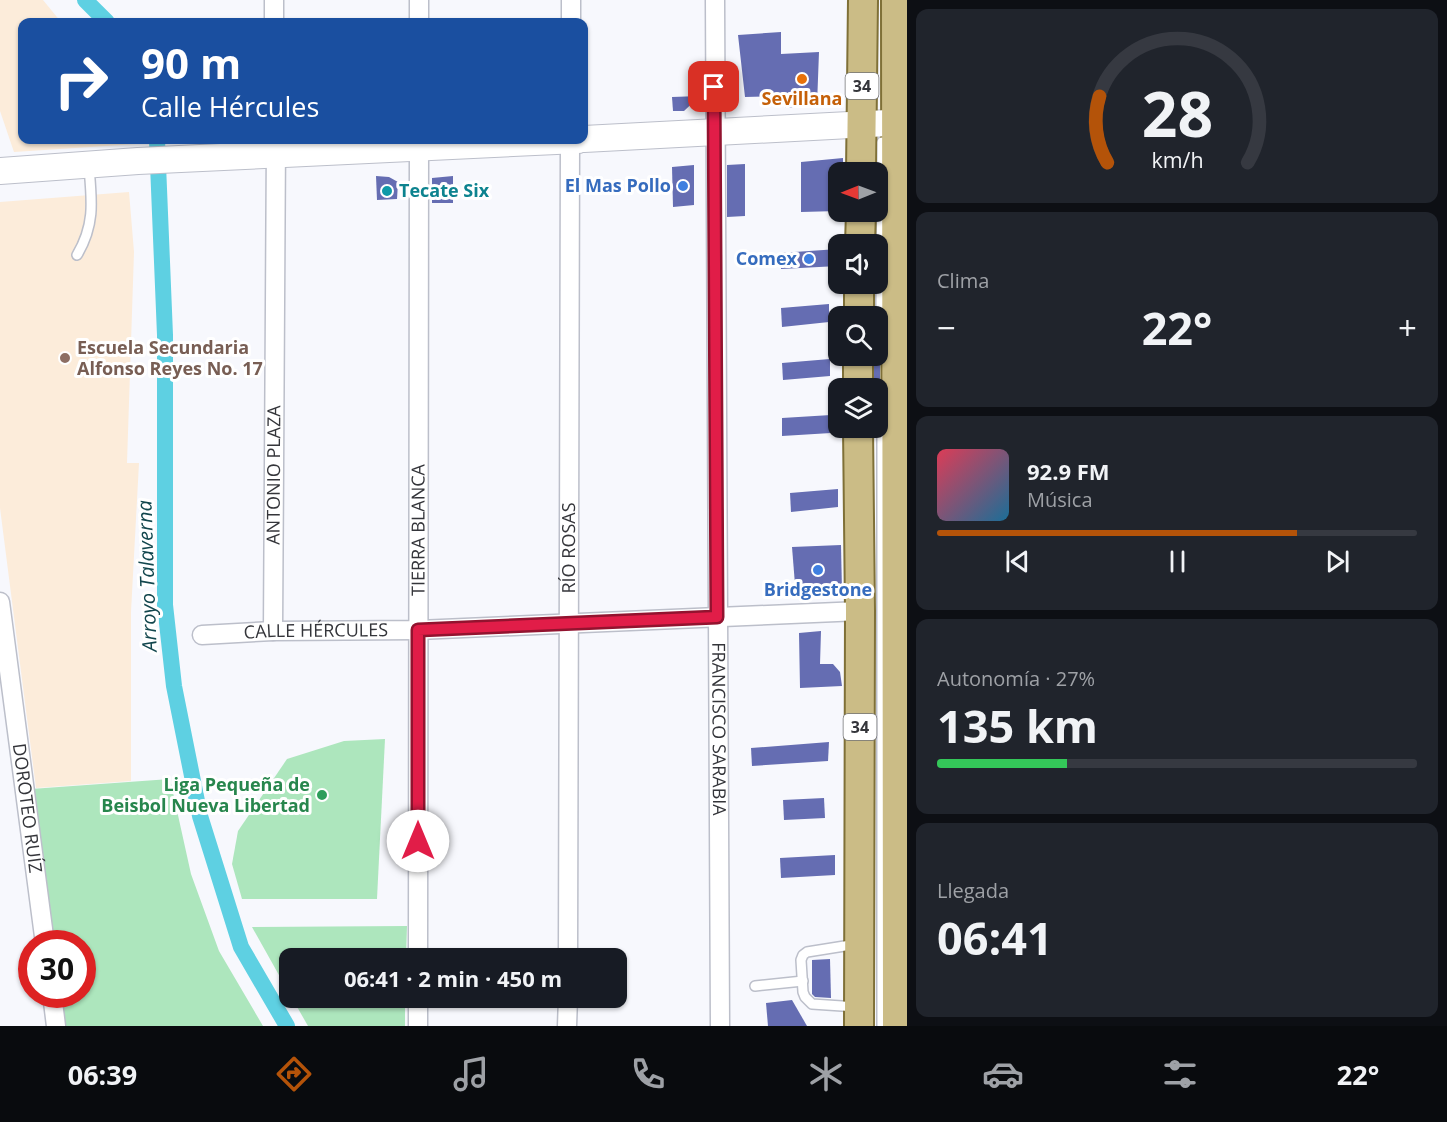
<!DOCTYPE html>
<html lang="es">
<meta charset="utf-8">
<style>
:root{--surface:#171b24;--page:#20242c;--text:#f1f3f6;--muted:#9ea1a6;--line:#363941;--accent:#b45309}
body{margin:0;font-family:"Open Sans",sans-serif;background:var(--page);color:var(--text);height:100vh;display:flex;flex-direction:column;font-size:22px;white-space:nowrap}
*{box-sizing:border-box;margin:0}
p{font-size:20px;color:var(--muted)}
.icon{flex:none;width:33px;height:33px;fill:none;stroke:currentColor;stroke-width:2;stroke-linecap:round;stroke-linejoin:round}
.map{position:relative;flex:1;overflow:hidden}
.sheet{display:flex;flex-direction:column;gap:9px;padding:9px;background:#0d0f14;width:540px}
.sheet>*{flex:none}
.top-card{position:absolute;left:18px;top:18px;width:570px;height:126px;border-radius:12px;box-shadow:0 2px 4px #0004;background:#1a4fa0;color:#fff;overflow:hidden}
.needle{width:39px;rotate:269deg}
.buttons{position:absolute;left:828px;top:162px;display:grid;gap:12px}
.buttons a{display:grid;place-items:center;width:60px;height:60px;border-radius:12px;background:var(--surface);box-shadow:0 2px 4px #0004;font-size:30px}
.speed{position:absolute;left:18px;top:930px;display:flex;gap:12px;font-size:30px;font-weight:700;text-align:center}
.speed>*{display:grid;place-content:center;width:78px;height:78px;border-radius:50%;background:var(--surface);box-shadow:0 2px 4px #0004;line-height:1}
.speed .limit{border:9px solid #d22;background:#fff;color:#111}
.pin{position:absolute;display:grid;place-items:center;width:51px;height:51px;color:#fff;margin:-26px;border-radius:12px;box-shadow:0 3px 9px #0006}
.me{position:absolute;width:66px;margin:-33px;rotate:0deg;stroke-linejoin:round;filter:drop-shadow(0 0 4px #0008)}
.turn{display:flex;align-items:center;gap:21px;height:126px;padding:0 24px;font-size:27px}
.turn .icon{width:78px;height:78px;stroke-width:2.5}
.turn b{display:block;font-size:42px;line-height:51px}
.big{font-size:45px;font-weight:700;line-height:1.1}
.sheet .card{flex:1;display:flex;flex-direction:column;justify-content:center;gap:9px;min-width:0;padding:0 21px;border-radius:12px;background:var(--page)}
.sheet .dial{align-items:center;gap:0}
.dial svg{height:156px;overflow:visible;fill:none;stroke:var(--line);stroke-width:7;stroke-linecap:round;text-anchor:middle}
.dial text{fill:var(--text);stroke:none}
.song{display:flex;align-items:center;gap:18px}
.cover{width:72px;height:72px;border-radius:9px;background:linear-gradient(135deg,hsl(350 70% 55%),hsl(200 70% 35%))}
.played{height:6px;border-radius:3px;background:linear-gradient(90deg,var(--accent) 75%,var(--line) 75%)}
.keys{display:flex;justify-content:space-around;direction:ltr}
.heat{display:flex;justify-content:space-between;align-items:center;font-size:33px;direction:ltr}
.charge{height:9px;border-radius:4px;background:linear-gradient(90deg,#34c759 27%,var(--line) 0)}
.trip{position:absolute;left:279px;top:948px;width:348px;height:60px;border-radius:12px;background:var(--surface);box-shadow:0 2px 4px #0004;font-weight:700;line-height:60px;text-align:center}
.menu{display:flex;height:96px;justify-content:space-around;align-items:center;background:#090b0e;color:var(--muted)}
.menu .icon{width:42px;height:42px}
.menu .selected{color:var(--accent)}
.menu b{font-size:27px;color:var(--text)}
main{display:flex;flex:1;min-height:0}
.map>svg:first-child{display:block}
.education{fill:#fcecda}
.green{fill:#ade6bd}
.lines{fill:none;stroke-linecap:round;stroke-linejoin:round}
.canal{stroke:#5ed0e2;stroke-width:16}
.building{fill:#656db2}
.lane-casing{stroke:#bcbfca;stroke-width:12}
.street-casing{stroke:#bcbfca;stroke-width:21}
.secondary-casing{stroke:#bcbfca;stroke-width:28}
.primary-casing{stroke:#7f7037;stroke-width:32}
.lane{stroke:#fff;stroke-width:9}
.street{stroke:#fff;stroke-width:18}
.secondary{stroke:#fff;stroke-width:26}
.primary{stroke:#cbbc86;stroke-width:28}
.route-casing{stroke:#92132f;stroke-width:15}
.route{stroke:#e11d48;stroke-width:10}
.food-dot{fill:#e8710a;stroke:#fff;stroke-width:2}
.shop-dot{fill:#3f7fe0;stroke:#fff;stroke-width:2}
.culture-dot{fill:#0f9aa8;stroke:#fff;stroke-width:2}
.education-dot{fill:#8d6e63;stroke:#fff;stroke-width:2}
.leisure-dot{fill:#2e9e5b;stroke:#fff;stroke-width:2}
.labels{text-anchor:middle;stroke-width:6;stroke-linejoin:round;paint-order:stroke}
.shield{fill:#fff;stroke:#717275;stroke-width:1.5}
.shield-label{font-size:16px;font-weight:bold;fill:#34353a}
.food-label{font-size:18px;font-weight:bold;fill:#c56008;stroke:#fff}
.shop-label{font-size:18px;font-weight:bold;fill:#366cbe;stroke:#fff;text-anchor:end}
.culture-label{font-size:18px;font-weight:bold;fill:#0d838f;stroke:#fff;text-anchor:start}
.education-label{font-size:18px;font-weight:bold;fill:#785e54;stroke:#fff;text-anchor:start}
.street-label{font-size:18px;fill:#34353a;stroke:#fff}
.leisure-label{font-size:18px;font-weight:bold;fill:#27864d;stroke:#fff;text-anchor:end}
.water-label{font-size:20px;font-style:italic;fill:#12464d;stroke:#fff}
</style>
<main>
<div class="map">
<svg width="907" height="1026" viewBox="0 0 907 1026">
<rect width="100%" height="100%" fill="#f7f8fd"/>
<g class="education">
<path d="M0,0H43L61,22H22V140H135L136,144L14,152L0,111Z"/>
<path d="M129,192L134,252L127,463H139L131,612V781L36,788L0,508V202Z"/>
</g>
<g class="green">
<path d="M385,739L377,899H242L232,864L238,831L287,759L344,741Z"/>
<path d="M170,779L191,874L219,951L263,1026H61L57,995L82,994V944L50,943L31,789Z"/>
<path d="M407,926L406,958H290L289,993L252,927Z"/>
<path d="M292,998H405V1026H308Z"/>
</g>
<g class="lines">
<g class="canal">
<path d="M85,0L107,22"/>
<path d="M157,140L165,335V605L174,686L200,816L241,947L287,1026"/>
</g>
</g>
<g class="building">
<path d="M781,32V54L819,52L817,105L785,108L786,96L745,97L738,35Z"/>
<path d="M700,96L684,111H673L672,97Z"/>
<path d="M843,158V172H838V211L801,212V162Z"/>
<path d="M745,164V216L727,217V165Z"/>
<path d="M694,165V205L673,207L672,167Z"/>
<path d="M376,176L389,177L398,182L397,199L377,200Z"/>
<path d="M453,176V203H432V178Z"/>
<path d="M838,249V266L781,269L780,253Z"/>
<path d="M829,304V322L782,327L781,308Z"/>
<rect x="874" y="356" width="6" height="32"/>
<path d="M830,359V376L783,380L782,363Z"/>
<path d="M831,415V433L782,436V418Z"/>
<path d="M838,489V507L791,512L790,493Z"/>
<path d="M841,545L842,592L796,597L792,547Z"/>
<path d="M821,631L820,664H833L840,672L842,686L800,688L799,633Z"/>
<path d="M829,742L828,761L752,766L751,748Z"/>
<path d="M824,798L825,818L784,820L783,800Z"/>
<path d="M835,855V875L781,878L780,858Z"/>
<path d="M830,959L831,998L815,997L812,994V960Z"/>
<path d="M792,1000L807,1026H768L766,1003Z"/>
</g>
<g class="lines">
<defs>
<g id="lane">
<path d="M77,255C95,225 92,201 89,168"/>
<path d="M881,310L882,142"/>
<path d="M882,397V1026"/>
<path d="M857,944L807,952L803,955L801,960L803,992L805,997L812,1004L857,1007"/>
<path d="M755,986L803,981"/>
</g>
<g id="street">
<path d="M274,0V22"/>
<path id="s1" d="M715,0L720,1026"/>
<path d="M419,22V0"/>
<path d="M571,22V0"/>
<path id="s2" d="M0,602L45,944"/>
<path id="s3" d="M273,631L276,140"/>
<path id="s4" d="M202,635L273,631L418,630L860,611"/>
<path id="s5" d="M418,958L419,140"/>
<path id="s6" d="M568,958L570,140"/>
<path d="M52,994L56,1026"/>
<path d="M418,1026V998"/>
<path d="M567,1026L568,998"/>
</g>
<g id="secondary">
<path d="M584,139L907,122"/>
<path d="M0,171L138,161L578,140"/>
</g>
<g id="primary">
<path d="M896,0L897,1026"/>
<path d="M861,172L863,0"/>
<path d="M860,244L861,212"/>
<path d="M859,316V284"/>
<path d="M858,388V356"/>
<path d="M858,428L860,611L859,1026"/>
</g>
</defs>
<use href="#lane" class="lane-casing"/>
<use href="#street" class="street-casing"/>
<use href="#secondary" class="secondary-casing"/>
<use href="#primary" class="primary-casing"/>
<use href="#lane" class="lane"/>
<use href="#street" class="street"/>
<use href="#secondary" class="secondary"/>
<use href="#primary" class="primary"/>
</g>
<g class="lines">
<defs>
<path id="route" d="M418,841V630L717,617L714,87"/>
</defs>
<use href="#route" class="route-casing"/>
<use href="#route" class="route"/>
</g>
<circle class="food-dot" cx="802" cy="79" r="6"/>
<g class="shop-dot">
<circle cx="683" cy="186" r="6"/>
<circle cx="809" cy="259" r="6"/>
<circle cx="818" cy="570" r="6"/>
</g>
<circle class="culture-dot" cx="387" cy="191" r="6"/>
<circle class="education-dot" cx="65" cy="358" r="6"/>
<circle class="leisure-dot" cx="322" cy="795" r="6"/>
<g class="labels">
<g class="shield">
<rect x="845.5" y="73" width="33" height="26" rx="4.5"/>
<rect x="843.5" y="714" width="33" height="26" rx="4.5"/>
</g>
<g class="shield-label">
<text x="862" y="92">34</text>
<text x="860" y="733">34</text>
</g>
<g class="food-label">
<text x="802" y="105">Sevillana</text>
</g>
<g class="shop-label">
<text x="671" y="192">El Mas Pollo</text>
<text x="797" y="265">Comex</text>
<text x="818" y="596" text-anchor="middle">Bridgestone</text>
</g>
<g class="culture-label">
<text x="399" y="197">Tecate Six</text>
</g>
<g class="education-label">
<text x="77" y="354">Escuela Secundaria<tspan x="77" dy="21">Alfonso Reyes No. 17</tspan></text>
</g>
<g class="street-label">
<text dy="6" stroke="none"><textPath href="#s3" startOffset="156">ANTONIO PLAZA</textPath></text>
<text dy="6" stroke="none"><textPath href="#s5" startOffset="428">TIERRA BLANCA</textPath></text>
<text dy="6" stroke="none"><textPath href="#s6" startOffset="410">RÍO ROSAS</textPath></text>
<text dy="6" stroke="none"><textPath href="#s4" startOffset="114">CALLE HÉRCULES</textPath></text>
<text dy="6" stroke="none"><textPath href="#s1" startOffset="729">FRANCISCO SARABIA</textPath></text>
<text dy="6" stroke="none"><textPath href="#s2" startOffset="208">DOROTEO RUÍZ</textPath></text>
</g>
<g class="leisure-label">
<text x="310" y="791">Liga Pequeña de<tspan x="310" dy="21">Beisbol Nueva Libertad</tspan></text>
</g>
<g class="water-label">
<text transform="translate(147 576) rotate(-92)" y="7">Arroyo Talaverna</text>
</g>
</g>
</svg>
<div class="buttons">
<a><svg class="needle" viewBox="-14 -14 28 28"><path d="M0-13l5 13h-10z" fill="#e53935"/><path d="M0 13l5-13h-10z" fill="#9ea1a6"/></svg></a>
<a><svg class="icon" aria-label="sound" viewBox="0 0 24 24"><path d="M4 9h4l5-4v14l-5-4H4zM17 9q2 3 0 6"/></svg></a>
<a><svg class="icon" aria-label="search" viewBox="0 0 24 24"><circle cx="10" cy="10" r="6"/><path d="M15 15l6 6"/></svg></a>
<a><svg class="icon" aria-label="layers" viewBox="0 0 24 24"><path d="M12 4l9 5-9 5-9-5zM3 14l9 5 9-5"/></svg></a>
</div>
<div class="speed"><div class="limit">30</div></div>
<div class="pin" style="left:714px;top:87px;background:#d93025"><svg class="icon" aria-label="arrive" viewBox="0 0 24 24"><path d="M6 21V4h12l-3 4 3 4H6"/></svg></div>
<svg class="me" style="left:418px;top:841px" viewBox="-20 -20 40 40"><circle r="19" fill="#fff"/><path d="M0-13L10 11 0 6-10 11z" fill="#e11d48"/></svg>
<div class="trip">06:41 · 2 min · 450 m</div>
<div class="top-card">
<div class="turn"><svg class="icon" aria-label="right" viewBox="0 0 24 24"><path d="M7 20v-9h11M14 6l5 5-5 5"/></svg><div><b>90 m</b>Calle Hércules</div></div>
</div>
</div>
<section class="sheet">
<div class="card dial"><svg viewBox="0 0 100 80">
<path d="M14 69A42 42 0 1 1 86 69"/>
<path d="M14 69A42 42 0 0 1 10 35" stroke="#b45309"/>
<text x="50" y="56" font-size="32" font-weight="700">28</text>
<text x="50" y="72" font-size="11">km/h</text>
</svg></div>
<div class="card"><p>Clima</p>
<div class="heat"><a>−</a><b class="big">22°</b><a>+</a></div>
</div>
<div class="card">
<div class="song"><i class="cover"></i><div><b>92.9 FM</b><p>Música</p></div></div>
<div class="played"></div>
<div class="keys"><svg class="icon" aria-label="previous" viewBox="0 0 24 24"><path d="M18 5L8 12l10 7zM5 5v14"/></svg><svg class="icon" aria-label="pause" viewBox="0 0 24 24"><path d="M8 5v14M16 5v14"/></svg><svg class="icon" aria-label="next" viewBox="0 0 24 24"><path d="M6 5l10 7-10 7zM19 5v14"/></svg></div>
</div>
<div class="card"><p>Autonomía · 27%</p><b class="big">135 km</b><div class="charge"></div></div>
<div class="card"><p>Llegada</p><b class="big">06:41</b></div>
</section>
</main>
<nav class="menu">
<b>06:39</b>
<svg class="icon selected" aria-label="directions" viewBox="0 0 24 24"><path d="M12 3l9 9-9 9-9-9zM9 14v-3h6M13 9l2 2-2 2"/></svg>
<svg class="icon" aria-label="music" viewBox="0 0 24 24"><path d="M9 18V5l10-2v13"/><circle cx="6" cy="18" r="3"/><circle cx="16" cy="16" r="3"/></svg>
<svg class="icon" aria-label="phone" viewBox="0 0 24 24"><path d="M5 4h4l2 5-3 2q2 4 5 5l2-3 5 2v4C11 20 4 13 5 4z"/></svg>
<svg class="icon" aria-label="climate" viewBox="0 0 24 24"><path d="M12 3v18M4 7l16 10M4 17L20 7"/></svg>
<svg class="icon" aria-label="car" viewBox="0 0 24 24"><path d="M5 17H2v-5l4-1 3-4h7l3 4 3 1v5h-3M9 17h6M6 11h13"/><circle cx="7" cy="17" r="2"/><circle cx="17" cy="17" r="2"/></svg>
<svg class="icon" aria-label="filters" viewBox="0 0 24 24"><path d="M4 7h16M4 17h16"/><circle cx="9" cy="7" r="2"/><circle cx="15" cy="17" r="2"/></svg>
<b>22°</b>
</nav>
